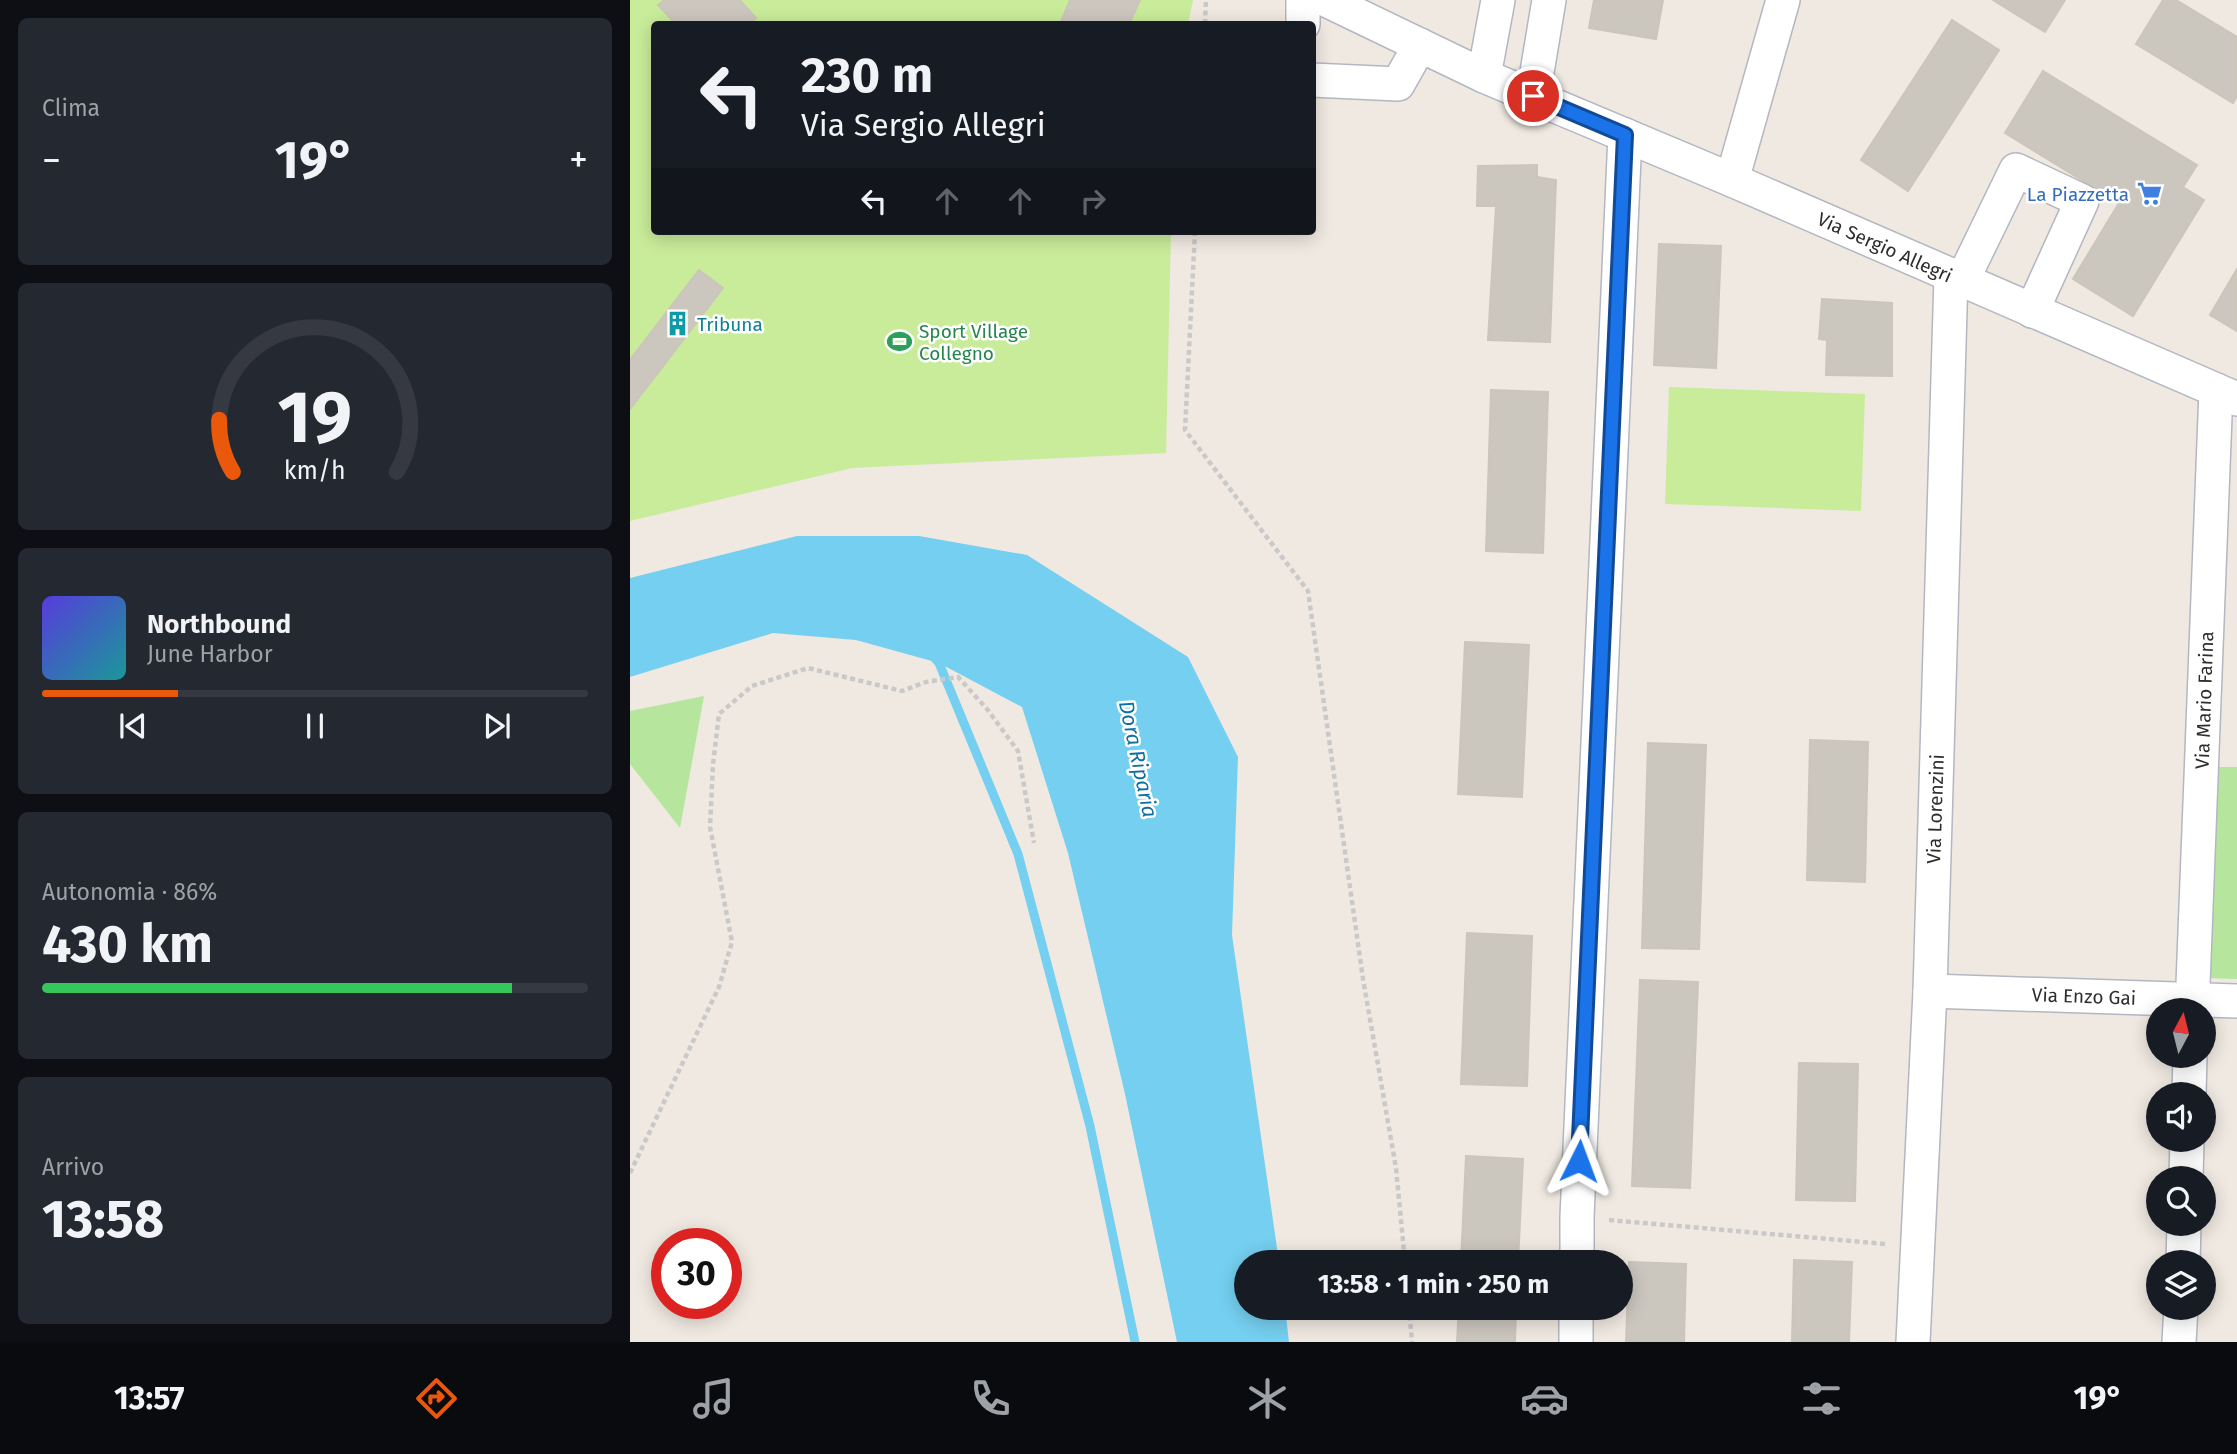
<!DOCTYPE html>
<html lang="it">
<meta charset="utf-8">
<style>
:root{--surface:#171b24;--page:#242831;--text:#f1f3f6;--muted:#9ea1a6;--line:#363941;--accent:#ea580c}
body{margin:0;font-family:"Fira Sans",sans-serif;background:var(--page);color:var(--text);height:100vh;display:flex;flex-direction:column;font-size:26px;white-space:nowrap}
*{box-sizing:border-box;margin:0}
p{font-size:23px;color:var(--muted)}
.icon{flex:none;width:38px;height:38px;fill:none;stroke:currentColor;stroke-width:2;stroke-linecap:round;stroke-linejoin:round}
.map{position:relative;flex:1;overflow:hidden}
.panel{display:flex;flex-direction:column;gap:18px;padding:18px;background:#0d0f14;width:630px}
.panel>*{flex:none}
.hud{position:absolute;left:21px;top:21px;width:665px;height:214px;border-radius:7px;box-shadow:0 4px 18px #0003;background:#171b24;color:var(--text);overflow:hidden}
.needle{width:46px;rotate:7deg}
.tools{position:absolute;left:1516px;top:998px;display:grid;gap:14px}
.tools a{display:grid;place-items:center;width:70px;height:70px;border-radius:50%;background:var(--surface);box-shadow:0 4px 18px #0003;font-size:35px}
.speed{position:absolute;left:21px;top:1228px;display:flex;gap:14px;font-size:35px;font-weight:700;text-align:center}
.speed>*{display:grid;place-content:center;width:91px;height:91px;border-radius:50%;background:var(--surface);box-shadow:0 4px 18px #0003;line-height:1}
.speed .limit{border:10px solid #d22;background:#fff;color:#111}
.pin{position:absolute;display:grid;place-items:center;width:60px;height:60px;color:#fff;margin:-30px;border:4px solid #fff;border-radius:50%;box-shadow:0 2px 7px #0007}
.me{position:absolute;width:77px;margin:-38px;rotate:3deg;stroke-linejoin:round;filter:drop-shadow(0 0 5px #0008)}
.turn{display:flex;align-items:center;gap:24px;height:147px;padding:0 35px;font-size:32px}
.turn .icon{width:91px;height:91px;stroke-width:2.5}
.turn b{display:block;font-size:49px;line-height:60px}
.lanes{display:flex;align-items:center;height:66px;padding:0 35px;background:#0003;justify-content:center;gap:35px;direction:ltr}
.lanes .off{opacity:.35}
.big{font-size:52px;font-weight:700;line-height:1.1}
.panel .card{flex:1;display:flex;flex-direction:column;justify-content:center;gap:10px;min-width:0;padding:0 24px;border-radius:10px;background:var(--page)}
.panel .dial{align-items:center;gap:0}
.dial svg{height:182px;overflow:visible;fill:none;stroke:var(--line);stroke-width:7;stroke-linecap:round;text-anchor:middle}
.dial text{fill:var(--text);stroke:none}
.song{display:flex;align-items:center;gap:21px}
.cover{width:84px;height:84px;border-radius:10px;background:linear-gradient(135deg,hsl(250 70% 55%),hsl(180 70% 35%))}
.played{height:7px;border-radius:4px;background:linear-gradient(90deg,var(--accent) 25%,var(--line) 25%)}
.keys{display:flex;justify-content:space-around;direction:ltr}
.heat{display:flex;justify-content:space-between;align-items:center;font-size:38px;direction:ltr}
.charge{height:10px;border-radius:5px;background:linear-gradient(90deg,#34c759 86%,var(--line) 0)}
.trip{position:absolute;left:604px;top:1250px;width:399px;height:70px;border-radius:35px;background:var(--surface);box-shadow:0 4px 18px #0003;font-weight:700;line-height:70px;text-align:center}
.menu{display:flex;height:112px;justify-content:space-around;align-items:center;background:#090b0e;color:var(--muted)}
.menu .icon{width:49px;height:49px}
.menu .selected{color:var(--accent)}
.menu b{font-size:32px;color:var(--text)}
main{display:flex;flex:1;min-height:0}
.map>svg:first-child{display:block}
.green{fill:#b6e59e}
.pitch{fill:#c9ec9a}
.water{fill:#75cff0}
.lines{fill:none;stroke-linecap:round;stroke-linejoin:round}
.stream{stroke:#75cff0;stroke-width:9}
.building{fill:#cbc7bf;stroke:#cbc5ba;stroke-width:2}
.minor-casing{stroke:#b4b7c1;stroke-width:36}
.path{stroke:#c9c9c9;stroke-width:4.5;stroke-dasharray:5 3.5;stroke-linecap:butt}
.minor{stroke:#fff;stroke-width:33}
.route-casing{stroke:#114b97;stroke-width:18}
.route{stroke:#1a73e8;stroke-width:12}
.labels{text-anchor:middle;stroke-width:5;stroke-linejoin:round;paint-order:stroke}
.shop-label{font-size:19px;fill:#366cbe;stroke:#fff;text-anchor:end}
.street-label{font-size:19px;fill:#2e2e2e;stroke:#fff}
.culture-label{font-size:19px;fill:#0d838f;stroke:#fff;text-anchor:start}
.leisure-label{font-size:19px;fill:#27864d;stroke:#fff;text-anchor:start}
.water-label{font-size:21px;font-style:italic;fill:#0d6fa3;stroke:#fff}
</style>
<main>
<section class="panel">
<div class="card"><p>Clima</p>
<div class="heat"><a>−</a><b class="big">19°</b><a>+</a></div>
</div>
<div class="card dial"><svg viewBox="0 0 100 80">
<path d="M14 69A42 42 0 1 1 86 69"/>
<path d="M14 69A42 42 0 0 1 8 46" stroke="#ea580c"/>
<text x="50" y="56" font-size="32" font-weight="700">19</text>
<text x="50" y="72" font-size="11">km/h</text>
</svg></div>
<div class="card">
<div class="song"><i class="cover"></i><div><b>Northbound</b><p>June Harbor</p></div></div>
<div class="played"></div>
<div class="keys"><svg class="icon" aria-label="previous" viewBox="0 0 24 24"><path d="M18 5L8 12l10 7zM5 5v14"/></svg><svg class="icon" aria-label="pause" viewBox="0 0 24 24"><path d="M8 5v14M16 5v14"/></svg><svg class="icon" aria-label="next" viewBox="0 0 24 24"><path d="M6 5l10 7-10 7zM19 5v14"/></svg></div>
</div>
<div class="card"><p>Autonomia · 86%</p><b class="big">430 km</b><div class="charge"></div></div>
<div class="card"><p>Arrivo</p><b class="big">13:58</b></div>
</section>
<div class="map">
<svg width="1607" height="1342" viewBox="0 0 1607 1342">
<rect width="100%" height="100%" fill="#efe9e1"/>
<g class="green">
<path d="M74,696L50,828L0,764V711Z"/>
<path d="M1581,767H1607V979L1575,978Z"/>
</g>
<g class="pitch">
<path d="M0,0H563L558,24H24V231H541L536,453L222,468L0,521Z"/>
<path d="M1039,387L1235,394L1231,511L1035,504Z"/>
</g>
<path class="water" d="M167,536H289L397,555L558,657L608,757L602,935L649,1262H616V1307H655L659,1342H547L495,1094L438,853L392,707L309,663L226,640L143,633L0,677V578Z"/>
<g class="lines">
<path class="stream" d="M303,656L309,663L388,854L460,1126L505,1342"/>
</g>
<g class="building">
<path d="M34,0H110L126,18L119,24H46L28,5Z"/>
<path d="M440,0H510L500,22L504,24H430Z"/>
<path d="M964,0H1033L1026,39L959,28Z"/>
<path d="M1363,0H1435L1415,32Z"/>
<path d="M1533,0H1546L1607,37V96L1603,103L1506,44Z"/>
<path d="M1322,20L1369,50L1278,191L1231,160Z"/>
<path d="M1413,71L1567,165L1553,187L1574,200L1503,316L1443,279L1489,203L1375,133Z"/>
<path d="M907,165V177L926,180L920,342L858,340L866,206H847L848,166Z"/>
<path d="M1029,244L1091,246L1086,368L1024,365Z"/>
<path d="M1607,269V331L1580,315Z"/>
<path d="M69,270L93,288L0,409V360Z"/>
<path d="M1192,299L1262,303V376L1196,375L1197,340L1189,339Z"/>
<path d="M861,390L918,392L913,553L856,551Z"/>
<path d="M835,642L899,645L892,797L828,794Z"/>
<path d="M1180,740L1238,742L1235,882L1177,880Z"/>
<path d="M1018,743L1076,745L1069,949L1012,948Z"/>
<path d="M837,933L902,936L897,1086L831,1084Z"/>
<path d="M1010,980L1068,982L1060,1188L1002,1186Z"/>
<path d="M1169,1063L1228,1064L1225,1201L1166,1200Z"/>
<path d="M836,1156L893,1159L888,1262H831Z"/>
<path d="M1164,1260L1222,1262L1219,1342H1162Z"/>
<path d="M999,1262L1056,1264L1054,1342H996Z"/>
<path d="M829,1307H886L885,1342H827Z"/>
</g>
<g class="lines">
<defs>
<g id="minor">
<path d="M696,0L854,76L1102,180L1607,399"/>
<path d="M673,24V0"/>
<path d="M854,76L868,0"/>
<path d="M682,80L768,84L790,45"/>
<path d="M903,96L919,0"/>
<path d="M1102,180L1153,0"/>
<path d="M1332,281L1386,170L1452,201L1402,311"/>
<path d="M1300,991L1607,1001"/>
<path d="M1562,1010L1586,390"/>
<path d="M1559,1094L1560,1055"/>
<path d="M1556,1178L1557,1139"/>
<path d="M947,1262V1217L995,135"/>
<path d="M1553,1262L1554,1223"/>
<path d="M946,1342V1307"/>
<path d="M1283,1342L1300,991L1321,276"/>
<path d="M1549,1342L1551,1307"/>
</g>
</defs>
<use href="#minor" class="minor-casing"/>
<g class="path">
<path d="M575,24L576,0"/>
<path d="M565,231L555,430L678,591L733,979L766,1168L775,1262"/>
<path d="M0,1173L89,987L102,942L80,827L83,764L89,714L122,686L178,668L272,691L296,682L328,677L357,709L388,751L404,843"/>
<path d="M979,1220L1256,1244"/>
<path d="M779,1307L782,1342"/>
</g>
<use href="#minor" class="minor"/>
</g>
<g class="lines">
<defs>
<path id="route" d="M903,96L995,135L949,1161"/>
</defs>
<use href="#route" class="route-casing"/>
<use href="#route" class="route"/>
</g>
<defs>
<symbol id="supermarket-bare" viewBox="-9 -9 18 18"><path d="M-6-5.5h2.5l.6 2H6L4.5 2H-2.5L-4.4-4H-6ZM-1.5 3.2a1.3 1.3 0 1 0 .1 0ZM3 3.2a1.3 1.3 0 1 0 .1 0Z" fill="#3f7fe0" stroke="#fff" stroke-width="2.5" paint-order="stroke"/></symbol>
<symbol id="building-bare" viewBox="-9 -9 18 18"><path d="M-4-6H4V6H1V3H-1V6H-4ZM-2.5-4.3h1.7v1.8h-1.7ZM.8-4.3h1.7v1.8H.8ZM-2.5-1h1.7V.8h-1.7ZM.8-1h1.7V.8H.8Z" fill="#0f9aa8" stroke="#fff" stroke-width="2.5" paint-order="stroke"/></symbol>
<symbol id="stadium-bare" viewBox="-9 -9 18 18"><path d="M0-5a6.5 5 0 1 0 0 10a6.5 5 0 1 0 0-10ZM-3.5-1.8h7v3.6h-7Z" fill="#2e9e5b" stroke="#fff" stroke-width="2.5" paint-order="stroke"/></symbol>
</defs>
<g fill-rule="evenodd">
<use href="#supermarket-bare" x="1502" y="176" width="35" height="35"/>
<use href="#building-bare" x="30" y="306" width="35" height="35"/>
<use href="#stadium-bare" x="252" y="324" width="35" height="35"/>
</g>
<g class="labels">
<g class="shop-label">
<text x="1499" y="201">La Piazzetta</text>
</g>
<g class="street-label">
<text transform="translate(1255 247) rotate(24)" y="7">Via Sergio Allegri</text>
<text transform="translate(1574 700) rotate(-88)" y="7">Via Mario Farina</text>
<text transform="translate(1305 809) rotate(-88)" y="7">Via Lorenzini</text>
<text transform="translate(1454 996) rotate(2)" y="7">Via Enzo Gai</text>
</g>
<g class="culture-label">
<text x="67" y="331">Tribuna</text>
</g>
<g class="leisure-label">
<text x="289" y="338">Sport Village<tspan x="289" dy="22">Collegno</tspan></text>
</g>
<g class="water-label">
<text transform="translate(508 759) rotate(78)" y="7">Dora Riparia</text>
</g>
</g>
</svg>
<div class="tools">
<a><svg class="needle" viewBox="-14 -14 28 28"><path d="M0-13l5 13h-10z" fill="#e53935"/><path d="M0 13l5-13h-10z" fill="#9ea1a6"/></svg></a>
<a><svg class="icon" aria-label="sound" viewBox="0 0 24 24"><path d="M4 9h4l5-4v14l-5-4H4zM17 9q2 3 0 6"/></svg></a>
<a><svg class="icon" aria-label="search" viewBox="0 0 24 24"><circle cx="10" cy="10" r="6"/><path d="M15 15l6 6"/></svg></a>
<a><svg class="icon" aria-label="layers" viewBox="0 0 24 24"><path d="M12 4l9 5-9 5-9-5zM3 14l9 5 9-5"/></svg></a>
</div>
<div class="speed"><div class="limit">30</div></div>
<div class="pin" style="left:903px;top:96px;background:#d93025"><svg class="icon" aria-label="arrive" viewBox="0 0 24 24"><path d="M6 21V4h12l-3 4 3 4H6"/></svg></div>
<svg class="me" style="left:949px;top:1161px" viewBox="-20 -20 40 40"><path d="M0-17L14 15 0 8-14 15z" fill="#1a73e8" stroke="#fff" stroke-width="4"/></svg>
<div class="trip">13:58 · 1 min · 250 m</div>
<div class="hud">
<div class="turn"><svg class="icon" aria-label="left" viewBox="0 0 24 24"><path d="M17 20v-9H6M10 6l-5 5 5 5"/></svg><div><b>230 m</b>Via Sergio Allegri</div></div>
<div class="lanes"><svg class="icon" aria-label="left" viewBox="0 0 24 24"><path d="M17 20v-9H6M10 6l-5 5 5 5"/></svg><svg class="icon off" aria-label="ahead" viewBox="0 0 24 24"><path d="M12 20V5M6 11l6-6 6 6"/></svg><svg class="icon off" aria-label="ahead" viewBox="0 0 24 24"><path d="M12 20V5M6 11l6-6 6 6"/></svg><svg class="icon off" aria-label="right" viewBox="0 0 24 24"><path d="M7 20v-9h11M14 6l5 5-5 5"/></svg></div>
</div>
</div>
</main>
<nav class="menu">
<b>13:57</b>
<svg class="icon selected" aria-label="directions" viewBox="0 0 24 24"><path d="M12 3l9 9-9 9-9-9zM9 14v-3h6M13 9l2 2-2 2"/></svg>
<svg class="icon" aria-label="music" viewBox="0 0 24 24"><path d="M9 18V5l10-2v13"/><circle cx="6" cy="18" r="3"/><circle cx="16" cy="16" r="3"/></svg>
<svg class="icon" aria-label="phone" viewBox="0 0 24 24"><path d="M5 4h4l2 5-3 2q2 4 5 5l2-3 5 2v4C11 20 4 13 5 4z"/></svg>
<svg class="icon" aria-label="climate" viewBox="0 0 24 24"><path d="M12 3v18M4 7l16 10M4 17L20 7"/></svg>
<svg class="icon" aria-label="car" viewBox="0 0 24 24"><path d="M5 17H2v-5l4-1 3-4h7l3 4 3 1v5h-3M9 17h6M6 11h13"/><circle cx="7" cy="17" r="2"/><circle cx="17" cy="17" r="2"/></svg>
<svg class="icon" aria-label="filters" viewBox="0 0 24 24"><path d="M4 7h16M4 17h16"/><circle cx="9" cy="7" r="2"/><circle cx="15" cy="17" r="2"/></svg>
<b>19°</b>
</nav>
